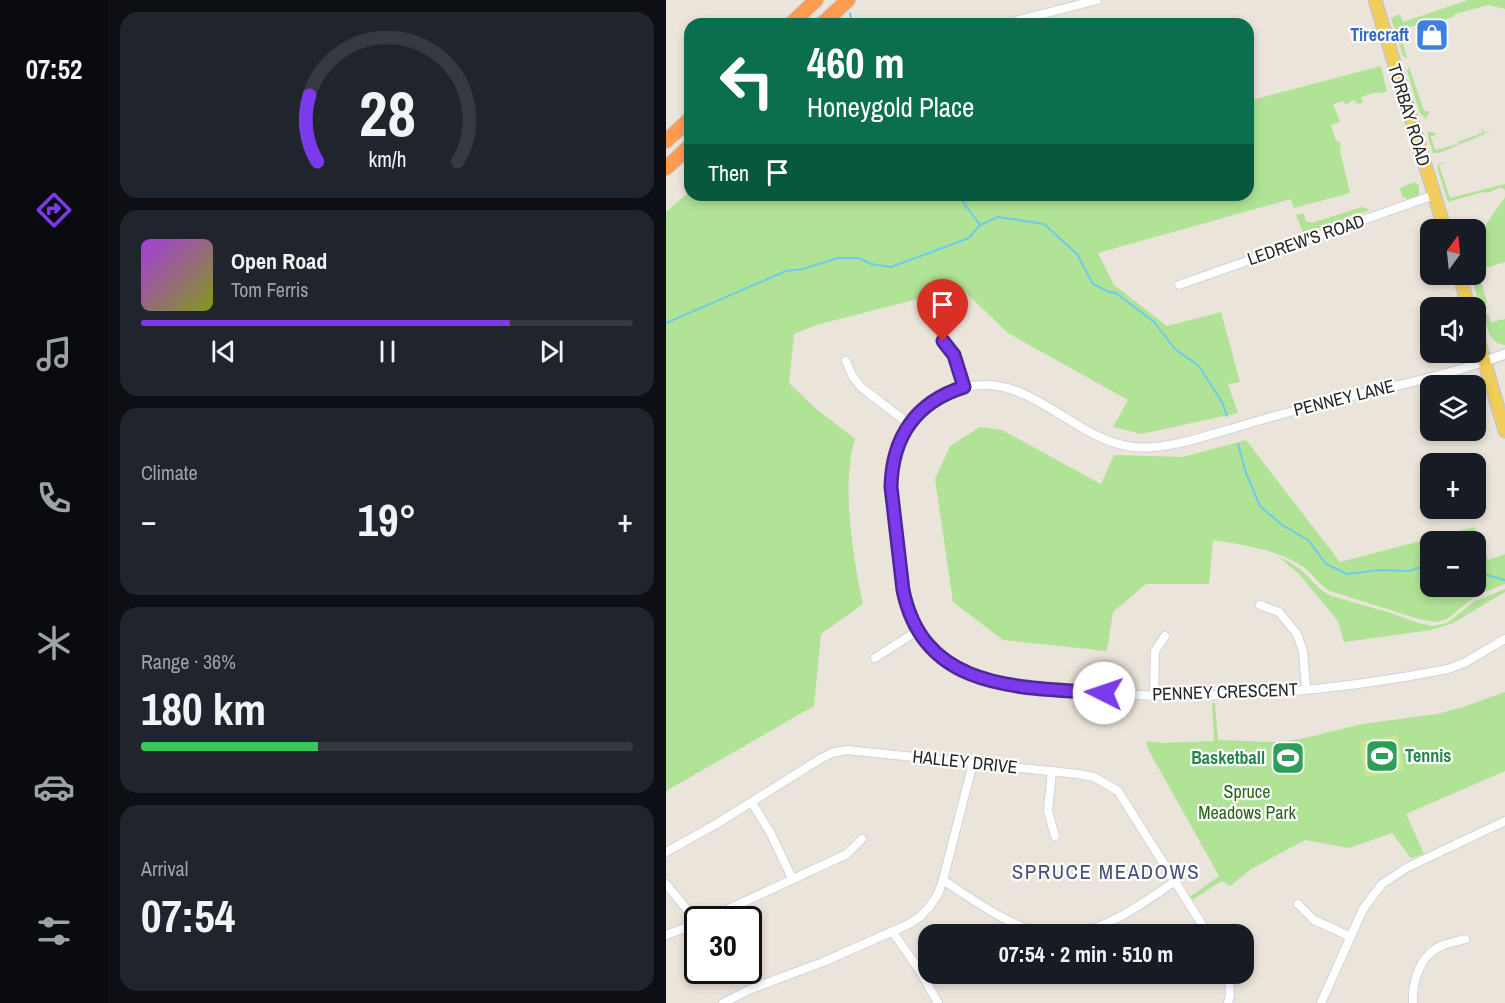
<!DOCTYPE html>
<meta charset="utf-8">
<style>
:root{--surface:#171b24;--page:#20242c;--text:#f1f3f6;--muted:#9ea1a6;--line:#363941;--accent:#7c3aed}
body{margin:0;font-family:"Archivo Narrow",sans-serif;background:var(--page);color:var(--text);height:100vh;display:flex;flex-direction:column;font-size:22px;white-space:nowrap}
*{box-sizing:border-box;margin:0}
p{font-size:20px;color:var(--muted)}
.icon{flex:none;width:33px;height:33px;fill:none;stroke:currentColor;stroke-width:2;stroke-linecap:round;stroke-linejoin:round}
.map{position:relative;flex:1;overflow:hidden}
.details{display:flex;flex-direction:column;gap:12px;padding:12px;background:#0d0f14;width:558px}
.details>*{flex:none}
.banner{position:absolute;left:18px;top:18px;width:570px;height:183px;border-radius:18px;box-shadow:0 3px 9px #0003;background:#0b6e4f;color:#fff;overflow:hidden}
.needle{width:39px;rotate:15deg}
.tools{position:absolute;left:754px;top:219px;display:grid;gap:12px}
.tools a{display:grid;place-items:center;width:66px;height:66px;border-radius:12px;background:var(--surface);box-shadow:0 3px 9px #0003;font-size:30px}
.speed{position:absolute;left:18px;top:906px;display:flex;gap:12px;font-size:30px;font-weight:700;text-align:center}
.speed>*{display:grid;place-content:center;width:78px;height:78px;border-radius:50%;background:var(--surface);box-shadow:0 3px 9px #0003;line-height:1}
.speed .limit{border:3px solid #111;border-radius:9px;background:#fff;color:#111}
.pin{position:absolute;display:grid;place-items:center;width:51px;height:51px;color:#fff;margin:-62px -26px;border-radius:50% 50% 50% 0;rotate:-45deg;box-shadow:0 0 6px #0007}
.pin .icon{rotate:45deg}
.me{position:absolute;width:66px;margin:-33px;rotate:274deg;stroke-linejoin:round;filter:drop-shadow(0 0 4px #0008)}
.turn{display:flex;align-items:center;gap:21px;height:126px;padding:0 24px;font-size:27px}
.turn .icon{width:78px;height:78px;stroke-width:2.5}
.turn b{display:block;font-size:42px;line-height:51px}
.then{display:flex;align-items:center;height:57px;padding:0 24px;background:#0003;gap:12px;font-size:22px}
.big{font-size:45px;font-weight:700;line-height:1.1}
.details .tile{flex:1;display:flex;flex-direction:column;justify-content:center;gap:9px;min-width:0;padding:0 21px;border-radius:18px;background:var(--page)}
.details .dial{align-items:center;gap:0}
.dial svg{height:156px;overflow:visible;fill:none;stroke:var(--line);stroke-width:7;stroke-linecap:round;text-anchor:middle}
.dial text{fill:var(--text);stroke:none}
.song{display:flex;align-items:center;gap:18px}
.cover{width:72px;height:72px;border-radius:9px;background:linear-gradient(135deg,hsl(280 70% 55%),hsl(70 70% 35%))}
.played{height:6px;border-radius:3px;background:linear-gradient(90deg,var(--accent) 75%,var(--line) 75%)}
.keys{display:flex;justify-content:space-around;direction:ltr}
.heat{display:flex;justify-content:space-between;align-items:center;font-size:33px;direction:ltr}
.charge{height:9px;border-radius:4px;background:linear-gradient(90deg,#34c759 36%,var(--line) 0)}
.trip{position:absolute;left:252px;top:924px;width:336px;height:60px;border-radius:18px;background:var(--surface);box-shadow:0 3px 9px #0003;font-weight:700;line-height:60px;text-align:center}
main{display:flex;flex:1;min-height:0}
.tab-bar{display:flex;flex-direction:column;width:108px;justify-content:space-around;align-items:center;background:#090b0e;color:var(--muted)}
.tab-bar .icon{width:42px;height:42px}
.tab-bar .selected{color:var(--accent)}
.tab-bar b{font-size:27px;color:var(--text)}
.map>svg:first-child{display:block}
.green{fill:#b0e395;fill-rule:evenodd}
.pitch{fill:#c4ea91}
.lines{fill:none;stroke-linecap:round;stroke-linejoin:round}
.stream{stroke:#6bccef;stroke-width:2}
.minor-casing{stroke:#cfd3e2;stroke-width:10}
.tertiary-casing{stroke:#cfd3e2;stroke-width:12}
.primary-casing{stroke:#c7c7c7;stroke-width:15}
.motorway-casing{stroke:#c7c7c7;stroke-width:16}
.minor{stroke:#fff;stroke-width:8}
.tertiary{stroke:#fff;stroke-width:9}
.primary{stroke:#f1ce59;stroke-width:12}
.motorway{stroke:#ff9c51;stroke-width:14}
.route-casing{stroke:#51269a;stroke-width:15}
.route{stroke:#7c3aed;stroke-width:10}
.labels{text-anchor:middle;stroke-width:4.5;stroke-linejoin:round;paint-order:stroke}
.shop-label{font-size:18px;font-weight:bold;fill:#366cbe;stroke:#fff;text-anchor:end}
.street-label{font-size:18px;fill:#282828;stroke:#fff}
.leisure-label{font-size:18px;font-weight:bold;fill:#27864d;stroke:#fff;text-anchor:start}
.park-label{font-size:18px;fill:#296519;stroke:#fff}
.quarter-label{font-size:21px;letter-spacing:1.5px;fill:#495179;stroke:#fff}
</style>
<main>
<nav class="tab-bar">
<b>07:52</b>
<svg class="icon selected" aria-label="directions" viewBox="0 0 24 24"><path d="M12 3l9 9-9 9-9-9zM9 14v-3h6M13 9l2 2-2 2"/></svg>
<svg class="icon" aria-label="music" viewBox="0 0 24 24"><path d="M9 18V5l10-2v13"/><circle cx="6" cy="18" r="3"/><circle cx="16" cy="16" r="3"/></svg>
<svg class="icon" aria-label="phone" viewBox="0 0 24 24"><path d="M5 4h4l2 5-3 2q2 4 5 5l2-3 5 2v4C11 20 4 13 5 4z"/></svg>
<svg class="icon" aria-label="climate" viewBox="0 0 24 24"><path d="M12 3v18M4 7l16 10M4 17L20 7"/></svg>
<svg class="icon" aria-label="car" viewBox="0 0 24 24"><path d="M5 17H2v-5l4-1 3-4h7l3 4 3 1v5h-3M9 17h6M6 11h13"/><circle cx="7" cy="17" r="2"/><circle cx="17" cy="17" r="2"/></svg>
<svg class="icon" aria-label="filters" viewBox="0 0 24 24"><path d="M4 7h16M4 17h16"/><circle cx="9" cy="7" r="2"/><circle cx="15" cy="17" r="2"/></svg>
</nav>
<section class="details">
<div class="tile dial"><svg viewBox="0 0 100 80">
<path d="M14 69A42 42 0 1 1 86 69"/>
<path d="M14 69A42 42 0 0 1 10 35" stroke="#7c3aed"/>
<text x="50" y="56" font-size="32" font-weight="700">28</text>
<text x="50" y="72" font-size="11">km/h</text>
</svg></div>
<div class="tile">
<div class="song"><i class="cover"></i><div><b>Open Road</b><p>Tom Ferris</p></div></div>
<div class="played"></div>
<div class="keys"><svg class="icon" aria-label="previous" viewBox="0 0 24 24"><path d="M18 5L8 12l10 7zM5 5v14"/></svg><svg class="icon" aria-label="pause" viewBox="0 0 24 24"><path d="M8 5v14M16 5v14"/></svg><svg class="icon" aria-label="next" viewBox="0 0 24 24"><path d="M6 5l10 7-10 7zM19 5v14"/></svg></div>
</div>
<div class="tile"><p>Climate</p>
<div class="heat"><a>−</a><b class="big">19°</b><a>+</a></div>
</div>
<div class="tile"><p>Range · 36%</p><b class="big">180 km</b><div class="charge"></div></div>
<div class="tile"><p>Arrival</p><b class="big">07:54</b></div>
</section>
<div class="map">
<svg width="839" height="1003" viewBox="0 0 839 1003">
<rect width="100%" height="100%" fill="#ebe4da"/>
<g class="green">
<path d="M802,0H839V9L822,5L789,14L787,17L755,27L754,24L733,30L741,58L737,56L725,18L734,14L737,22Z"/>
<path d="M715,66L721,92L708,93L695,97L697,102L692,104L688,100L679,105L678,101L667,104L674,122L665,125L670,141H672L675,144L674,151L684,193L628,208L625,199L432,253L448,285L501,326L555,312L574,382L562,384L572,413L475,434L447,427L462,400L342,333L295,288L150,325L128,334L123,383L148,407L189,439C175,482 187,560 197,604L155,634L148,706L0,791V212L24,191V195H582V101Z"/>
<path d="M743,67L758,111H764L760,119L754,113L741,71Z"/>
<path d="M815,125L818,133L828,130L773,153H767L762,138V131L771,134L765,137L769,150L792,144V142L816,133Z"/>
<path d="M779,162L773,165L784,198L839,184V190L835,187L822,193L817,192L782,202L771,167L774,163Z"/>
<path d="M748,182L753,185V196L741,199L736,196L734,188Z"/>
<path d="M839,197V262L819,268H810V239Z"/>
<path d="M696,207L704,210L637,233L630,215L637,213L640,221L645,223Z"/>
<path d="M810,277L815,282L821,302L818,308L814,306L806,279Z"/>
<path d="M822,314L825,322L839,319V345C823,344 820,325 819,315Z"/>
<path d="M314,427L336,430L435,484L448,455L517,457L580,440L674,562L808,527L822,560L839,554V584L811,595L781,619L770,622L753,619L664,591C653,585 648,575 639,568C614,550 577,545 547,540L543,584H480L447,612L441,651L337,640L287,602L269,479L284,446ZM765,542H810V586H765Z"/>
<path d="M613,557C622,561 631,566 638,573C647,581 653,590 665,596L725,613L752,623L767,626L781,623L809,601L839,589V592L787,623L765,630L678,642L672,621L634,575Z"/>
<path d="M839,692V771L740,814L758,854L745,858L726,833L683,848L639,840L585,869L564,886L556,881L526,900L524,897L553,876L482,749L480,741L496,743L548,741L546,703H549L552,740L608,742L635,739L696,724L771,714L797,707Z"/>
</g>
<g class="pitch">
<path d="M732,735L738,770L700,777L693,742Z"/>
<path d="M632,747L636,765L611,769L607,750Z"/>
</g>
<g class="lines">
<g class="stream">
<path d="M184,13L186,24"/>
<path d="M292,195L314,225"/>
<path d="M0,323L120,271L137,269L172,258H193L205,264L225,267L303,238L314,225L332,217L378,224L411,254L427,284L443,292L450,293L488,322L509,349L533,366L556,402L561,416"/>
<path d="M572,444L580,473L594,506L616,525L642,540L660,564L681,574L712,570L743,571L765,564"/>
<path d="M810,572L839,580"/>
</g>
<defs>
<g id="minor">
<path d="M338,24L431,0"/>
<path d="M513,285L768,195"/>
<path d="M277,341L288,355L298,387"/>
<path d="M180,361L186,375L195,387L243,424"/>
<path d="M817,362C763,381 705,390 650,405C623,412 597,419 571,427C539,436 502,450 468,447C405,440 365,370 296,388C250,399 226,442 225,487L237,590C244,624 261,652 292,669C320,684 354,685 385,689C516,703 651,695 782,669L798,663L839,639"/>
<path d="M594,605L613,612L631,634L637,651L640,689"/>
<path d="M209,658L251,631"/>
<path d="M488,696L489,651L499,636"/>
<path d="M386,771L382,811L389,836"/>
<path d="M86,803L104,832L126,878"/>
<path d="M0,852L52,823L154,759L166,753L181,750L412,774L428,777L452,791L542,934"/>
<path d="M277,880C309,901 341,925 378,934"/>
<path d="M0,884L32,923"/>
<path d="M632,904L648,920L683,936"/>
<path d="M39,920L181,854L196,839"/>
<path d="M226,931L254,971L272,1003"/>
<path d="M409,934C446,926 477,903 508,882"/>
<path d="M0,935L32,923"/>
<path d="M57,1003L85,989L157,962L241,925L254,917L264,906L272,894L277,880L307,763"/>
<path d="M562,1003L564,995L563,974"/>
<path d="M655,1003L697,909L716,884L742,867L839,821"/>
<path d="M747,1003C746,984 753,958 771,948C779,943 790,942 799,939"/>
</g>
<path id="tertiary" d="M817,362L839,354"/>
<g id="primary">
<path d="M709,0L779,230"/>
<path d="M793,274L803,308"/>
<path d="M810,333L839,431"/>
</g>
<g id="motorway">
<path d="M125,24L150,0"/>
<path d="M156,24L182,0"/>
<path d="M0,141L24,119"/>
<path d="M0,168L24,146"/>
</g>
</defs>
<use href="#minor" class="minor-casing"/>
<use href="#tertiary" class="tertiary-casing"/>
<use href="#primary" class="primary-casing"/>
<use href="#motorway" class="motorway-casing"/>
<use href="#minor" class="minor"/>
<use href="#tertiary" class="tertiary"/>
<use href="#primary" class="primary"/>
<use href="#motorway" class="motorway"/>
</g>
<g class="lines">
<defs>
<path id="route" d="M277,341L288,355L298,387C250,402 226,437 225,487L237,590C258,692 354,687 438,693"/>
</defs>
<use href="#route" class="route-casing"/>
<use href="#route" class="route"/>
</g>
<defs>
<symbol id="shop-square" viewBox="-11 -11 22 22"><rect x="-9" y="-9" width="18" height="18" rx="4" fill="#3f7fe0" stroke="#fff"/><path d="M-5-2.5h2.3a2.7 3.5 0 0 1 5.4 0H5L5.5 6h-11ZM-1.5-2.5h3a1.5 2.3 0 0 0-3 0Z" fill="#fff"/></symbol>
<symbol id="stadium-square" viewBox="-11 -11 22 22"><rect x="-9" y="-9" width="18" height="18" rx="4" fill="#2e9e5b" stroke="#fff"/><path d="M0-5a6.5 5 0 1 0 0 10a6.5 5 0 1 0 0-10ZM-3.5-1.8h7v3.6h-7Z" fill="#fff"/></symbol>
</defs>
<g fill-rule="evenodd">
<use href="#shop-square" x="747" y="16" width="38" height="38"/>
<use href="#stadium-square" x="697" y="737" width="38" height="38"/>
<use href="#stadium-square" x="603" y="739" width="38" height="38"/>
</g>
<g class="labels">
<g class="shop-label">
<text x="743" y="41">Tirecraft</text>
</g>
<g class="street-label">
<text transform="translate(743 115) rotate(73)" y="6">TORBAY ROAD</text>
<text transform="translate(640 240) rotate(-19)" y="6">LEDREW'S ROAD</text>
<text transform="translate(678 398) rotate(-14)" y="6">PENNEY LANE</text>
<text transform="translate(559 692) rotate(-2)" y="6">PENNEY CRESCENT</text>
<text transform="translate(299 762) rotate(6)" y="6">HALLEY DRIVE</text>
</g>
<g class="leisure-label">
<text x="739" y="762">Tennis</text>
<text x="599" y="764" text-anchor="end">Basketball</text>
</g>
<g class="park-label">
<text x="581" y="798">Spruce<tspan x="581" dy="21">Meadows Park</tspan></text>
</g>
<g class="quarter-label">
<text x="440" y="879">SPRUCE MEADOWS</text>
</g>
</g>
</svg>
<div class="tools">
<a><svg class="needle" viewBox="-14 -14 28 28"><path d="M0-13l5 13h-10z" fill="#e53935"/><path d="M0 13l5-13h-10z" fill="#9ea1a6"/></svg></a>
<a><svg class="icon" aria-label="sound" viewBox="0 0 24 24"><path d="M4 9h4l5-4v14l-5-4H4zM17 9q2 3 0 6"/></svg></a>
<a><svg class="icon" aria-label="layers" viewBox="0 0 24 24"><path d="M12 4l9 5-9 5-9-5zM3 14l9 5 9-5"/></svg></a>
<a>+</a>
<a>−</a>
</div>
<div class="speed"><div class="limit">30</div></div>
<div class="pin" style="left:277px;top:341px;background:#d93025"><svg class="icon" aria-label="arrive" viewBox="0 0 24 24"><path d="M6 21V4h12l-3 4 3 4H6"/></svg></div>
<svg class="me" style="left:438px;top:693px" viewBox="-20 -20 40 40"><circle r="19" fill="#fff"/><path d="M0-13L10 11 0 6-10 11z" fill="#7c3aed"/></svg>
<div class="trip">07:54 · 2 min · 510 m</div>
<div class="banner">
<div class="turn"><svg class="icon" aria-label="left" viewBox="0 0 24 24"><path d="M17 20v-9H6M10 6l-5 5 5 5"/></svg><div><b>460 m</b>Honeygold Place</div></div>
<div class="then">Then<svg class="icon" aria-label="arrive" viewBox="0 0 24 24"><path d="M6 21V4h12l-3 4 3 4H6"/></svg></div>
</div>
</div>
</main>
